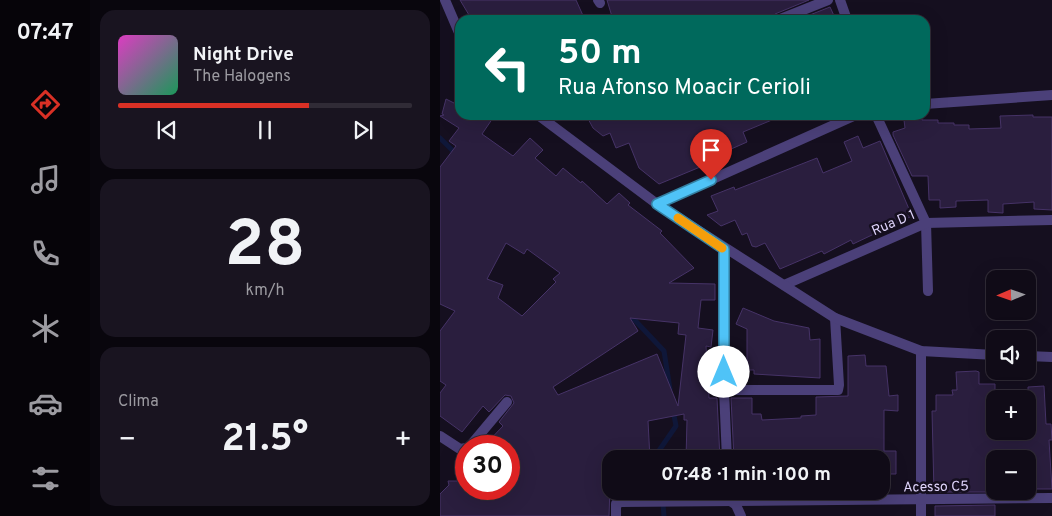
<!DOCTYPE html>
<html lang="pt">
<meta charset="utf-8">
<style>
:root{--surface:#100b17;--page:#191420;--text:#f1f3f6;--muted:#9c9ba1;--line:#302b36;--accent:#d93025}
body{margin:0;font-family:Overpass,sans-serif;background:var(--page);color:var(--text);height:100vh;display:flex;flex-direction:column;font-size:19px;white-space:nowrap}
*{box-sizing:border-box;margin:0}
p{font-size:16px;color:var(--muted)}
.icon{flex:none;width:28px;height:28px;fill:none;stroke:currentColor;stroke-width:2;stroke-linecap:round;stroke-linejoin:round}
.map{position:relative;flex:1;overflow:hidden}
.drawer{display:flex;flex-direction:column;gap:10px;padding:10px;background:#09060d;width:350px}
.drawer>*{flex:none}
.guide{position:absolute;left:15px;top:15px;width:475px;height:105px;border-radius:15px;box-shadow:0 5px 20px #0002,0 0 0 1px var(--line);background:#00695c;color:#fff;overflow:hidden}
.needle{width:32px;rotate:268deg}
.controls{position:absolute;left:546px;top:270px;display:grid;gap:10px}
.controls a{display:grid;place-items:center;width:50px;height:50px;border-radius:10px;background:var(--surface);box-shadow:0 5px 20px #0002,0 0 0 1px var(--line);font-size:25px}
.speed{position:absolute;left:15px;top:435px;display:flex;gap:10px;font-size:25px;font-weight:700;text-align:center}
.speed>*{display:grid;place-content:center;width:65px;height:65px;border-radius:50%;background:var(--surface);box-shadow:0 5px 20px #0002,0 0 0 1px var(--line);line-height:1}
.speed .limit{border:8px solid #d22;background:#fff;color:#111}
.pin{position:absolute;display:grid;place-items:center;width:42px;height:42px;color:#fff;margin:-51px -21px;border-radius:50% 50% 50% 0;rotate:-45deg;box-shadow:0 0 5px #0007}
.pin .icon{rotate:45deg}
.me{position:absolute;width:55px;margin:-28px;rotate:0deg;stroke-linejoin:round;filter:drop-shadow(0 0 4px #0008)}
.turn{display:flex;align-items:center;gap:18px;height:105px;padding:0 20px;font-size:22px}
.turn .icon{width:65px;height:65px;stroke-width:2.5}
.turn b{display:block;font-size:35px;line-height:42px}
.big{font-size:38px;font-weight:700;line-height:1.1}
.drawer .card{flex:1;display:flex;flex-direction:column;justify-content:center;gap:8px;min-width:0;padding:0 18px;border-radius:15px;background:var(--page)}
.drawer .dial{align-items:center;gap:0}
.dial b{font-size:65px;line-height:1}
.song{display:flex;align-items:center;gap:15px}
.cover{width:60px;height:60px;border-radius:8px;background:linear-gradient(135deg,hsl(310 70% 55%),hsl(150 70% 35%))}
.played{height:5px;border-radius:2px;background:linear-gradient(90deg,var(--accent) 65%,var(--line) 65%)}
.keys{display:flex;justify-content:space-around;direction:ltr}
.heat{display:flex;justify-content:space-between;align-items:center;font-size:28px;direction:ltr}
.trip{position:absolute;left:162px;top:450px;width:288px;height:50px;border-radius:15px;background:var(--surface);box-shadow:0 5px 20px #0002,0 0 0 1px var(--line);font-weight:700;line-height:50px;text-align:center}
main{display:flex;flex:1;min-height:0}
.tabs{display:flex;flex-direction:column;width:90px;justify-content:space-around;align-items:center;background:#060409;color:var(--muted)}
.tabs .icon{width:35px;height:35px}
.tabs .current{color:var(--accent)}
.tabs b{font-size:22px;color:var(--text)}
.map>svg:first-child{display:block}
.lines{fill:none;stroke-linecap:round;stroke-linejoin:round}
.stream{stroke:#0f1739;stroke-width:5}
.building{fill:#2a1e3e;stroke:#463367;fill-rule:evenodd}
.minor{stroke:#4b4079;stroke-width:10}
.tertiary{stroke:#4b4079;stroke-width:10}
.route-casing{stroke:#337fa1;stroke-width:12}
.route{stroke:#4fc3f7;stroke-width:9}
.slow{stroke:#f59e0b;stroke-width:9}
.labels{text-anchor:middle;stroke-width:5;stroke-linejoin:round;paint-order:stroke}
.street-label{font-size:14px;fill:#ded3fa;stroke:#150f1f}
</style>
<main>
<nav class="tabs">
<b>07:47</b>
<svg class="icon current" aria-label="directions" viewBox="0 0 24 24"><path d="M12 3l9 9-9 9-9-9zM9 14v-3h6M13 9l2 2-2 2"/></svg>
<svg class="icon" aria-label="music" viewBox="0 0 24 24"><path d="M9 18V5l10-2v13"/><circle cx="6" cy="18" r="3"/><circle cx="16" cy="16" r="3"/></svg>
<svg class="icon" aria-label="phone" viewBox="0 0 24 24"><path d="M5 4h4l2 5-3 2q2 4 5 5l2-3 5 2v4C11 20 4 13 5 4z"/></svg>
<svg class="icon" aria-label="climate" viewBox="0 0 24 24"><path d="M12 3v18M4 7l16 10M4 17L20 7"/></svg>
<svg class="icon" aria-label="car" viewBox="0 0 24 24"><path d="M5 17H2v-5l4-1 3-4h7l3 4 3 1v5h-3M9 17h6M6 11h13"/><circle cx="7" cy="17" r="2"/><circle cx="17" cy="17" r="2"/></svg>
<svg class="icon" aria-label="filters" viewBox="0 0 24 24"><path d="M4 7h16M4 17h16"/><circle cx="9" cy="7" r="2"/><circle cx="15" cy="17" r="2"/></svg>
</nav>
<section class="drawer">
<div class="card">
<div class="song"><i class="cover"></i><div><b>Night Drive</b><p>The Halogens</p></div></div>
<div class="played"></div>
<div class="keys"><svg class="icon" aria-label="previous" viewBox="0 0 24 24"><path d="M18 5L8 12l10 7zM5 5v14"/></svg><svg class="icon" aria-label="pause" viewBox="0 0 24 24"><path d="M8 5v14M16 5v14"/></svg><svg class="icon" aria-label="next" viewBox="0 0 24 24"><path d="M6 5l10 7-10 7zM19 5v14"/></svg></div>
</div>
<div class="card dial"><b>28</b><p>km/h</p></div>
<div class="card"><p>Clima</p>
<div class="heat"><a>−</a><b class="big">21.5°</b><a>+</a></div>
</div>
</section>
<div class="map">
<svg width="612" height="516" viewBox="0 0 612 516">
<rect width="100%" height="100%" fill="#150f1f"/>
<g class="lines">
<g class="stream">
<path d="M0,138L17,155"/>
<path d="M188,313L224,351L230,389"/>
<path d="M219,459L218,452L236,426L233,410"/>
<path d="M222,491L224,516"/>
</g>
</g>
<g class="building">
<path d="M20,0H136L145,20H32Z"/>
<path d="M167,0H369L335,14L331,20H173Z"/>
<path d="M390,7L396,20H357Z"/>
<path d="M6,99L20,106V115H55L42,134L73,156L90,138L103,150L95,158L116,176L123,168L141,183L142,181L167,204L179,193L190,203L188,205L222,231L220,233L254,268L229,283L275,284V300H261L258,328L273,330L271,347L266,346L269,398H277L280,459H246L247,420H244V414L208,421L210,459H171L169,516H0V494L9,485L8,481H26V489H69V446H44L63,426L59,422L74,403L71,396L65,395L49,412L43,406L22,432L0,416V393L6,385L0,381V331L15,311L0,304V167L16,146L9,141L19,128L0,116L4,115L2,114ZM66,243L84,254L87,249L120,273L113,279L116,282L82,316L58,298L63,285L47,279ZM190,318L239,323L238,334L246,335L238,406L217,354L118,395L113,387L198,331Z"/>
<path d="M146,115H344L303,132L307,142L264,161L265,165L219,184L199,168L189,143L176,148L170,133L163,136L153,128Z"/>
<path d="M482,115V120H498V123H514V125H529V129L561,128L560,116L593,115V117H612V210L594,209V202L563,204V213L548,212V200L516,201V207L500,208V200H489L488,176H472L453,135V132L465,128L464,120Z"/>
<path d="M418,136L423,148L440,141L472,216L413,244L411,240L384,254L382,251L340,269L325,243L316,247L312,246L307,233L302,235L295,220L281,226L267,215L278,211L271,196L294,187L295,190L377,158L383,173L412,161L404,142Z"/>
<path d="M303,308L334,321L369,328L370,340L380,339V378L314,374V370H307V329L296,324Z"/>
<path d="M425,355L426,366H446L449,396L458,395V411L444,410V451H456V474H441V459H294L291,398H312V414H321L322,420L361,418V416L376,415V397L408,396V356Z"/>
<path d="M536,371L539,372V384H555V431H588V387L604,386L606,424H611L612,440H609L612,489H588V459H555V492H494L492,411H496V395H513L512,390H517L516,372Z"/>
<path d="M555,505V516H495V506Z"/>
</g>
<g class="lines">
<g class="minor">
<path d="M158,0L160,3"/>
<path d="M400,0L407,20"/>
<path d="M338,20L388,0"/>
<path d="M485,104L612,95"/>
<path d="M436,115L486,223L488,291"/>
<path d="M217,204L416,115"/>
<path d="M284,249V390L287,459"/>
<path d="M344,285L486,223L612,220"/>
<path d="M481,351V516"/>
<path d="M284,390H398L399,385L395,318"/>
<path d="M0,436L20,449L26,448"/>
<path d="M30,446L67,402"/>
<path d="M289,500L296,505L301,516"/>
<path d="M176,516V504L181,502L612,498"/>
</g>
<g class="tertiary">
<path d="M5,0L20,35"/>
<path d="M98,115L217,204L395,318L481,351L555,355"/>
<path d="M588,356L612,357"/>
</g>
</g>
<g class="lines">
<defs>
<path id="route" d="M271,180L217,204L284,249V372"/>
</defs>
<use href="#route" class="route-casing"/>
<use href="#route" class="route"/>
<path class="slow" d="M238,218L282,248"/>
</g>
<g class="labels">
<g class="street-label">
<text transform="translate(453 222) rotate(-23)" y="5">Rua D 1</text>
<text transform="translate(496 486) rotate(-1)" y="5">Acesso C5</text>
</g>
</g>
</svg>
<div class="controls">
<a><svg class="needle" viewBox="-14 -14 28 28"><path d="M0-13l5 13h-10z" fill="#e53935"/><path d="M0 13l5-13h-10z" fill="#9c9ba1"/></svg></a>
<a><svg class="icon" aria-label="sound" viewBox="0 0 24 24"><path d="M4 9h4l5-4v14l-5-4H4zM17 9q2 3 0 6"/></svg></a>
<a>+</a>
<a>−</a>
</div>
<div class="speed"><div class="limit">30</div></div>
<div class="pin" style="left:271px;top:180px;background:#d93025"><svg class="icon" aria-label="arrive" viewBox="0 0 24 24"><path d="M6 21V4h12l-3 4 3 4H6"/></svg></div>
<svg class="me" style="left:284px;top:372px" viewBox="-20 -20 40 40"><circle r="19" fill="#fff"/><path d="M0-13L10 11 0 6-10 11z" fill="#4fc3f7"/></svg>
<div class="trip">07:48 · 1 min · 100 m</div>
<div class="guide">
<div class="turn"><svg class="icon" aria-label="left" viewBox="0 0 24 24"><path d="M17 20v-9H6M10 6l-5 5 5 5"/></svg><div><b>50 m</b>Rua Afonso Moacir Cerioli</div></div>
</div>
</div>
</main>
